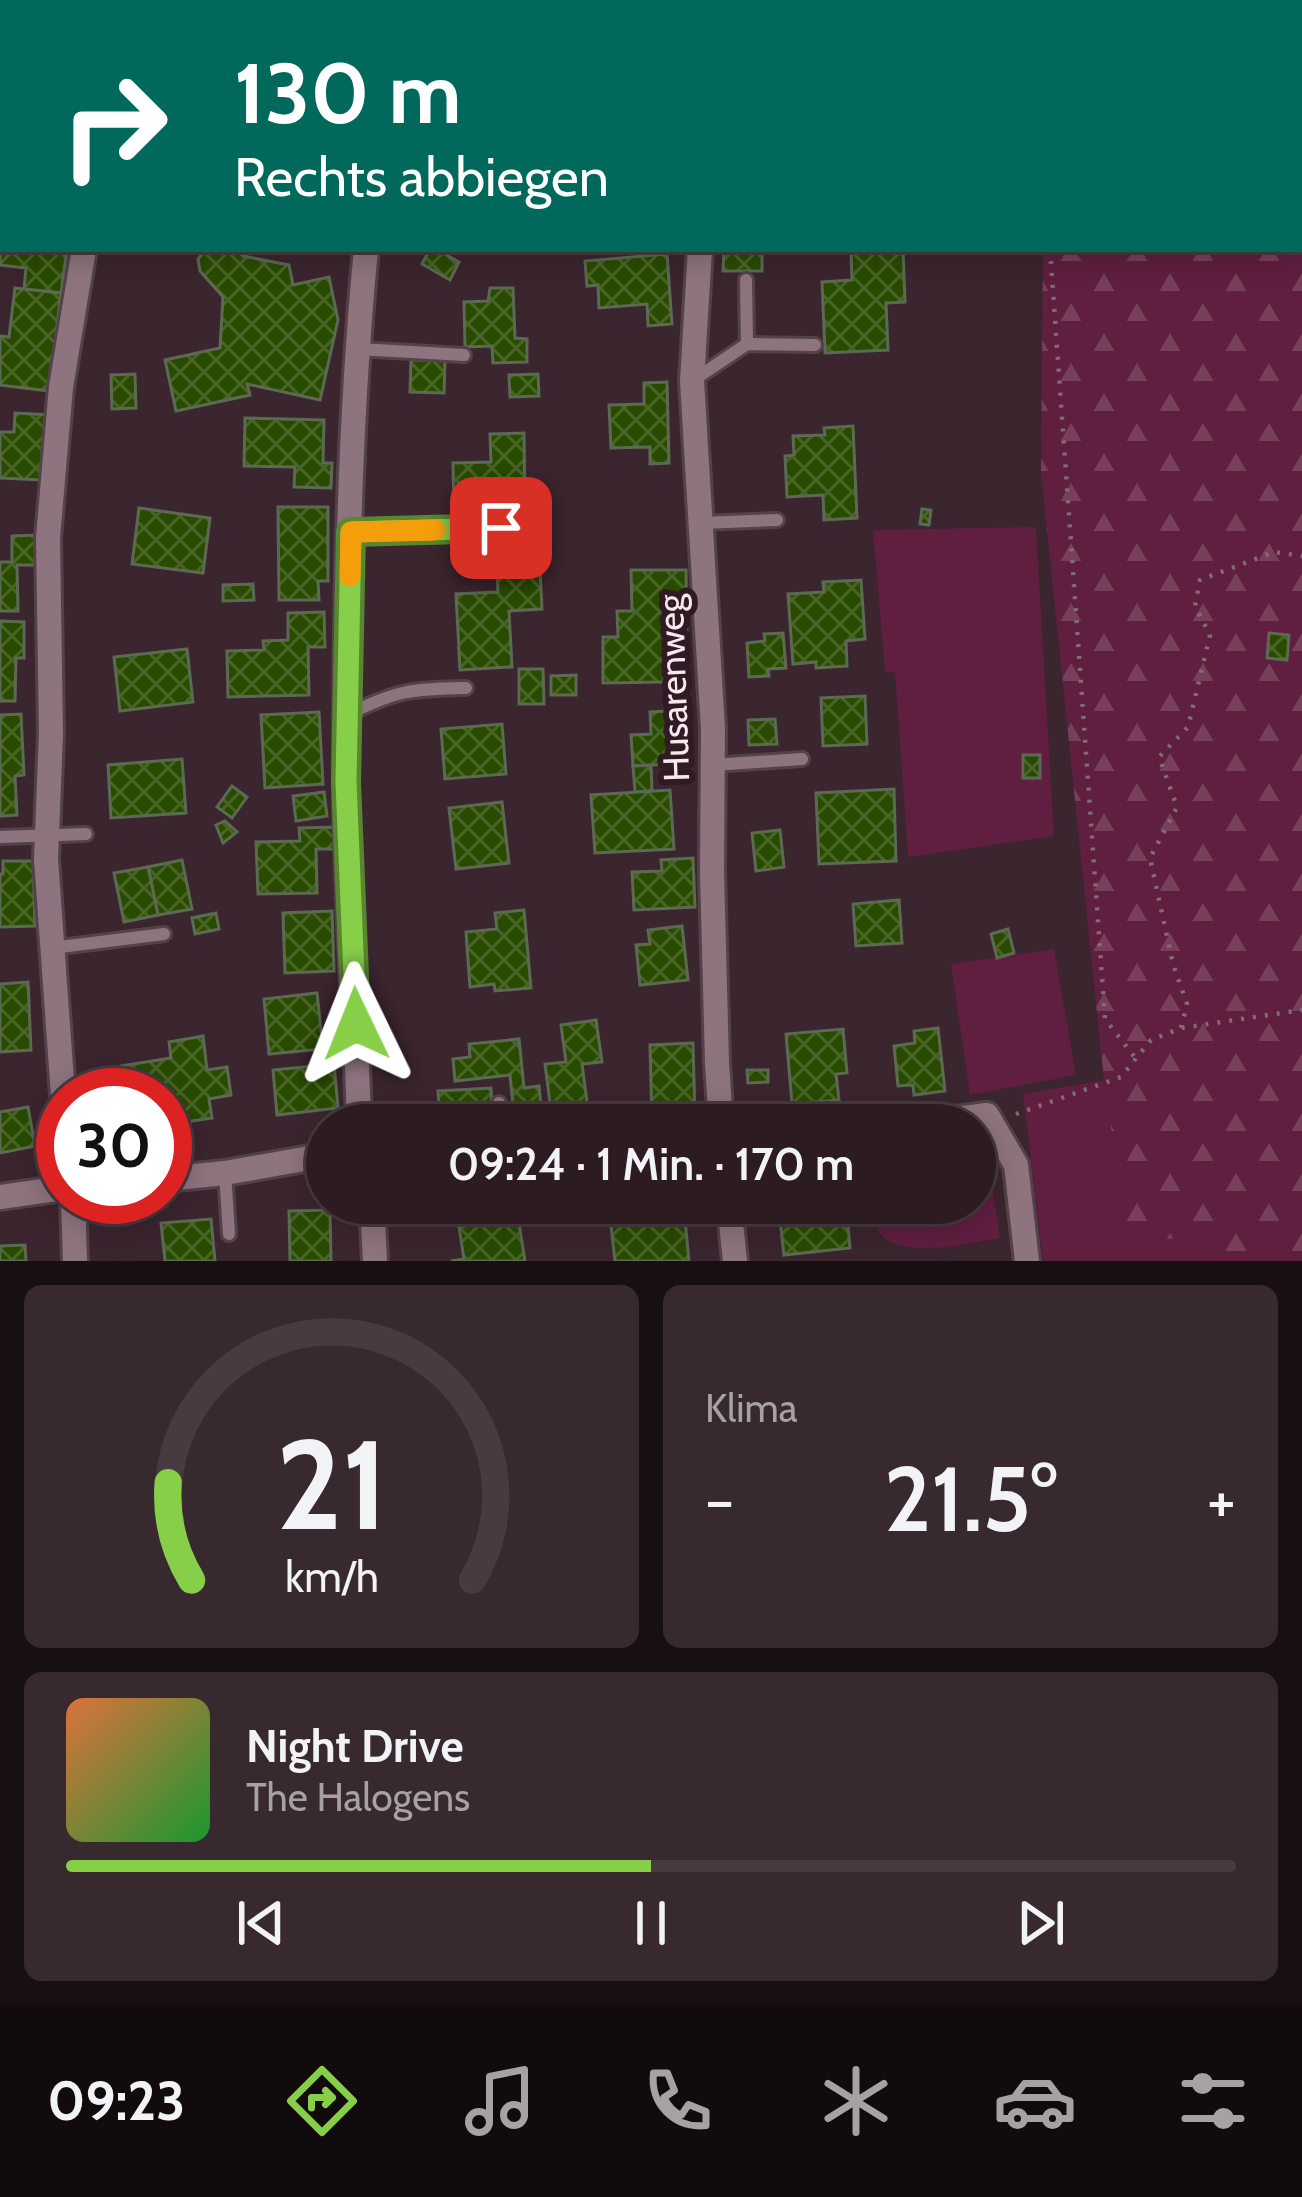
<!DOCTYPE html>
<html lang="de">
<meta charset="utf-8">
<style>
:root{--surface:#2c1c22;--page:#38292f;--text:#f1f3f6;--muted:#a6a1a5;--line:#483a40;--accent:#88cf49}
body{margin:0;font-family:Cabin,sans-serif;background:var(--page);color:var(--text);height:100vh;display:flex;flex-direction:column;font-size:45px;white-space:nowrap}
*{box-sizing:border-box;margin:0}
p{font-size:39px;color:var(--muted)}
.icon{flex:none;width:66px;height:66px;fill:none;stroke:currentColor;stroke-width:2;stroke-linecap:round;stroke-linejoin:round}
.map{position:relative;height:1261px;overflow:hidden}
.side{display:flex;flex-direction:column;gap:24px;padding:24px;background:#180f13;flex:1}
.side>*{flex:none}
.banner{position:absolute;left:0px;top:0px;width:1302px;height:252px;box-shadow:0 6px 30px #0003,0 0 0 3px var(--line);background:#00695c;color:#fff;overflow:hidden}
.speed{position:absolute;left:36px;top:1068px;display:flex;gap:24px;font-size:60px;font-weight:700;text-align:center}
.speed>*{display:grid;place-content:center;width:156px;height:156px;border-radius:50%;background:var(--surface);box-shadow:0 6px 30px #0003,0 0 0 3px var(--line);line-height:1}
.speed .limit{border:18px solid #d22;background:#fff;color:#111}
.pin{position:absolute;display:grid;place-items:center;width:102px;height:102px;color:#fff;margin:-51px;border-radius:24px;box-shadow:0 6px 18px #0006}
.me{position:absolute;width:132px;margin:-66px;rotate:358deg;stroke-linejoin:round;filter:drop-shadow(0 0 9px #0008)}
.turn{display:flex;align-items:center;gap:42px;height:252px;padding:0 36px;font-size:54px}
.turn .icon{width:156px;height:156px;stroke-width:2.5}
.turn b{display:block;font-size:84px;line-height:102px}
.big{font-size:90px;font-weight:600;line-height:1.1}
.side .widget{flex:1;display:flex;flex-direction:column;justify-content:center;gap:18px;min-width:0;padding:0 42px;border-radius:18px;background:var(--page)}
.side .dial{align-items:center;gap:0}
.dial svg{height:312px;overflow:visible;fill:none;stroke:var(--line);stroke-width:7;stroke-linecap:round;text-anchor:middle}
.dial text{fill:var(--text);stroke:none}
.song{display:flex;align-items:center;gap:36px}
.cover{width:144px;height:144px;border-radius:18px;background:linear-gradient(135deg,hsl(20 70% 55%),hsl(130 70% 35%))}
.played{height:12px;border-radius:6px;background:linear-gradient(90deg,var(--accent) 50%,var(--line) 50%)}
.keys{display:flex;justify-content:space-around;direction:ltr}
.heat{display:flex;justify-content:space-between;align-items:center;font-size:66px;direction:ltr}
.side .tiles{flex:1;display:grid;gap:24px;grid-template-columns:1fr 1fr}
.widget:last-child{grid-column:span 2}
.trip{position:absolute;left:306px;top:1104px;width:690px;height:120px;border-radius:60px;background:var(--surface);box-shadow:0 6px 30px #0003,0 0 0 3px var(--line);font-weight:600;line-height:120px;text-align:center}
.tab-bar{display:flex;height:192px;justify-content:space-around;align-items:center;background:#120b0e;color:var(--muted)}
.tab-bar .icon{width:84px;height:84px}
.tab-bar .selected{color:var(--accent)}
.tab-bar b{font-size:54px;color:var(--text)}
.map>svg:first-child{display:block}
.green{fill:#601e40}
.forest{fill:url(#forest-firs)}
.building{fill:url(#building-cross-hatch);stroke:#5c6953;stroke-width:3}
.lines{fill:none;stroke-linecap:round;stroke-linejoin:round}
.lane-casing{stroke:#54424b;stroke-width:18}
.street-casing{stroke:#54424b;stroke-width:30}
.path{stroke:#806d75;stroke-width:4.5;stroke-dasharray:3 9;stroke-linecap:butt}
.lane{stroke:#8e747e;stroke-width:12}
.street{stroke:#8e747e;stroke-width:24}
.route-casing{stroke:#58872f;stroke-width:30}
.route{stroke:#88cf49;stroke-width:21}
.slow{stroke:#f59e0b;stroke-width:21}
.labels{text-anchor:middle;stroke-width:12;stroke-linejoin:round;paint-order:stroke}
.street-label{font-size:36px;fill:#f7e8ee;stroke:#301b25}
</style>
<div class="map">
<svg width="1302" height="1261" viewBox="0 0 1302 1261">
<defs>
<pattern id="forest-firs" width="22" height="20" patternUnits="userSpaceOnUse" patternTransform="scale(3)"><rect width="22" height="20" fill="#601e40"/><path d="M5 1l3.5 6h-7zM16 11l3.5 6h-7z" fill="#783f5c"/></pattern>
<pattern id="building-cross-hatch" width="8" height="8" patternUnits="userSpaceOnUse" patternTransform="scale(3)"><rect width="8" height="8" fill="#294b00"/><path d="M0 0l8 8M0 8l8-8" fill="none" stroke="#496526"/></pattern>
</defs>
<rect width="100%" height="100%" fill="#3b252e"/>
<g class="green">
<rect x="595" y="0" width="529" height="3"/>
<path d="M1229,0H1302V140L1299,134V3H1231Z"/>
<path d="M1036,527L1054,836L908,857L895,673L885,671L873,530Z"/>
<path d="M1054,949L1076,1075L970,1095L951,964Z"/>
<path d="M1104,1080L1127,1240L1198,1238L1215,1261H1043L1023,1094Z"/>
<path d="M975,1130L984,1136L1000,1238C969,1243 899,1261 879,1232C875,1226 874,1210 873,1203H975Z"/>
</g>
<g class="forest">
<path d="M373,0H595V3H397Z"/>
<path d="M1299,134L1302,140V1261H1215L1198,1238L1127,1240L1104,1080L1041,473L1043,249H1299Z"/>
</g>
<g class="building">
<path d="M0,219H3V249H67L61,293L24,289L26,268L0,265Z"/>
<path d="M206,249H236L243,256L289,265L293,285L329,277L338,320L320,400L247,384L250,395L176,411L165,360L220,348L223,297L200,271L198,259Z"/>
<path d="M430,249H436L459,262L450,280L422,264Z"/>
<path d="M724,249H762V271H723Z"/>
<path d="M903,249L905,302L886,303L888,350L825,353L822,282L852,280L851,251Z"/>
<path d="M667,254L672,324L648,326L647,304L599,308L598,285L587,286L585,261Z"/>
<path d="M15,288L61,293L49,391L0,385V336L9,337Z"/>
<path d="M490,288H513L515,338L527,339V362L493,363L492,346L465,347L464,302L488,301Z"/>
<path d="M411,360H445L444,393L410,392Z"/>
<path d="M135,374L136,408L112,409L111,375Z"/>
<path d="M538,374L539,396L510,397L509,375Z"/>
<path d="M667,382L669,463L650,464V447L611,448L609,405L644,404V383Z"/>
<path d="M15,413L52,415L50,440L43,439L41,480L0,478V432H14Z"/>
<path d="M245,418L324,420L323,463H332L331,488L294,487L295,467L244,466Z"/>
<path d="M853,426L857,518L824,520L823,495L787,497L785,456L794,455L793,436L825,435L824,428Z"/>
<path d="M524,433L525,514L454,516L453,463L491,462L490,434Z"/>
<path d="M278,507H328V581H318L319,600H279Z"/>
<path d="M139,508L210,518L203,573L132,564Z"/>
<path d="M922,509L931,510L929,525L920,524Z"/>
<path d="M40,535V565H17L18,611H0V562H12V536Z"/>
<path d="M540,570L542,609L509,611L512,667L460,670L456,594L498,592L497,572Z"/>
<path d="M631,570H686L687,646L664,647V682L603,683V637H618L617,611H632Z"/>
<path d="M861,580L865,639L846,641L847,666L816,668V662L793,664L788,594L824,592L823,582Z"/>
<path d="M253,584L254,600L223,601V585Z"/>
<path d="M324,612L325,647H308L309,695L228,697L227,651L264,650L263,641L288,640V613Z"/>
<path d="M0,621L24,622V658H16L15,701H0Z"/>
<path d="M783,633L786,668L768,669L769,676L749,677L747,643L765,641L764,634Z"/>
<path d="M1269,633L1289,635L1287,660L1267,658Z"/>
<path d="M187,649L193,702L120,711L114,657Z"/>
<path d="M519,669H543L544,704H519Z"/>
<path d="M576,675V695H551V676Z"/>
<path d="M865,696L867,744L823,746L821,698Z"/>
<path d="M686,710L689,763L633,766L631,735L651,734L650,712Z"/>
<path d="M319,712L323,784L265,788L261,715Z"/>
<path d="M21,714L24,775L15,776L17,815L0,816V715Z"/>
<path d="M775,719L777,744L749,745L748,720Z"/>
<path d="M502,724L506,774L445,779L441,729Z"/>
<rect x="1023" y="755" width="17" height="23"/>
<path d="M182,759L186,813L111,818L108,765Z"/>
<path d="M651,765L652,791L635,792L633,766Z"/>
<path d="M232,786L247,797L232,818L217,807Z"/>
<path d="M894,789L896,861L819,864L816,793Z"/>
<path d="M670,790L674,849L595,853L591,795Z"/>
<path d="M324,792L327,816L296,821L293,796Z"/>
<path d="M502,802L509,863L456,869L449,808Z"/>
<path d="M225,821L237,832L223,843L216,825Z"/>
<path d="M334,827V849H316L317,893L258,894L256,842L300,841L299,828Z"/>
<path d="M780,830L784,867L756,871L752,833Z"/>
<path d="M693,858L695,907L634,910L632,872L662,871L661,860Z"/>
<path d="M182,860L192,909L158,915L148,867Z"/>
<path d="M3,861H33L35,926L0,927V874H3Z"/>
<path d="M148,867L158,915L124,922L114,873Z"/>
<path d="M899,900L902,943L856,946L853,904Z"/>
<path d="M524,910L531,988L495,991L494,984L470,987L466,932L497,929L495,913Z"/>
<path d="M332,911L334,971L285,973L283,913Z"/>
<path d="M216,913L219,929L195,934L192,918Z"/>
<path d="M682,926L688,980L640,985L636,945L650,944L648,930Z"/>
<path d="M1008,929L1014,953L997,958L991,934Z"/>
<path d="M28,982L31,1050L0,1052V984Z"/>
<path d="M317,993L323,1049L269,1054L264,999Z"/>
<path d="M596,1020L602,1062L582,1064L588,1109L600,1107L602,1121L567,1125L565,1109L551,1111L545,1064L566,1062L561,1025Z"/>
<path d="M938,1028L945,1091L914,1095L913,1085L898,1086L894,1046L915,1043L914,1031Z"/>
<path d="M843,1029L847,1073L836,1074L839,1100L792,1104L786,1034Z"/>
<path d="M203,1036L207,1070L227,1067L231,1095L209,1099L212,1118L185,1122L184,1116L165,1119V1095H125L121,1066L171,1058L169,1042Z"/>
<path d="M519,1039L524,1088L539,1086L543,1125H515L510,1075L455,1081L453,1059L470,1057L469,1044Z"/>
<path d="M693,1043L695,1117L652,1119L650,1045Z"/>
<path d="M334,1064L338,1108L277,1115L273,1070Z"/>
<path d="M747,1070H768V1082L748,1083Z"/>
<path d="M491,1088L493,1125H440L438,1091Z"/>
<path d="M28,1107L35,1146L0,1153V1112Z"/>
<path d="M778,1203H846L850,1248L784,1255Z"/>
<path d="M684,1209L689,1261H615L610,1217Z"/>
<path d="M330,1210L331,1261H290L289,1211Z"/>
<path d="M518,1217L525,1261H451L464,1259L459,1227Z"/>
<path d="M211,1219L215,1261H165L161,1223Z"/>
<path d="M25,1245L26,1261H0V1246Z"/>
</g>
<g class="lines">
<defs>
<g id="lane">
<path d="M746,280L747,344"/>
<path d="M358,349L464,355"/>
<path d="M695,379L747,344L815,345"/>
<path d="M701,523L777,520"/>
<path d="M351,532L501,528"/>
<path d="M347,715C397,690 411,689 466,688"/>
<path d="M713,765L802,759"/>
<path d="M0,837L86,834"/>
<path d="M52,948L164,934"/>
<path d="M499,1103L503,1125"/>
<path d="M225,1173L229,1234"/>
</g>
<g id="street">
<path d="M0,147L3,148"/>
<path d="M700,249L692,381L713,729L712,871L717,1063L721,1125"/>
<path d="M63,1095L46,859L51,734L48,538L61,387L84,249"/>
<path d="M359,1125C356,1009 346,894 346,778C346,602 349,424 366,249"/>
<path d="M910,1125L987,1115L1016,1165L1027,1261"/>
<path d="M165,1179L225,1173L327,1155"/>
<path d="M0,1197L63,1188"/>
<path d="M73,1197L75,1261"/>
<path d="M372,1203L375,1261"/>
<path d="M729,1203L735,1261"/>
</g>
</defs>
<use href="#lane" class="lane-casing"/>
<use href="#street" class="street-casing"/>
<g class="path">
<path d="M1207,3L1211,0"/>
<path d="M1050,249L1105,1019L1136,1059"/>
<path d="M1181,1028L1187,1004L1173,964L1150,858L1177,807L1159,757L1188,727L1210,635L1195,606L1200,580L1274,552L1302,556"/>
<path d="M1016,1114L1121,1077L1151,1040L1181,1028L1302,1010"/>
</g>
<use href="#lane" class="lane"/>
<use href="#street" class="street"/>
</g>
<g class="lines">
<defs>
<path id="route" d="M356,1024L346,782L351,532L501,528"/>
</defs>
<use href="#route" class="route-casing"/>
<use href="#route" class="route"/>
<path class="slow" d="M350,576L351,532L435,530"/>
</g>
<g class="labels">
<g class="street-label">
<text transform="translate(673 688) rotate(-92)" y="13">Husarenweg</text>
</g>
</g>
</svg>
<div class="speed"><div class="limit">30</div></div>
<div class="pin" style="left:501px;top:528px;background:#d93025"><svg class="icon" aria-label="arrive" viewBox="0 0 24 24"><path d="M6 21V4h12l-3 4 3 4H6"/></svg></div>
<svg class="me" style="left:356px;top:1024px" viewBox="-20 -20 40 40"><path d="M0-17L14 15 0 8-14 15z" fill="#88cf49" stroke="#fff" stroke-width="4"/></svg>
<div class="trip">09:24 · 1 Min. · 170 m</div>
<div class="banner">
<div class="turn"><svg class="icon" aria-label="right" viewBox="0 0 24 24"><path d="M7 20v-9h11M14 6l5 5-5 5"/></svg><div><b>130 m</b>Rechts abbiegen</div></div>
</div>
</div>
<section class="side">
<div class="tiles">
<div class="widget dial"><svg viewBox="0 0 100 80">
<path d="M14 69A42 42 0 1 1 86 69"/>
<path d="M14 69A42 42 0 0 1 8 44" stroke="#88cf49"/>
<text x="50" y="56" font-size="32" font-weight="700">21</text>
<text x="50" y="72" font-size="11">km/h</text>
</svg></div>
<div class="widget"><p>Klima</p>
<div class="heat"><a>−</a><b class="big">21.5°</b><a>+</a></div>
</div>
<div class="widget">
<div class="song"><i class="cover"></i><div><b>Night Drive</b><p>The Halogens</p></div></div>
<div class="played"></div>
<div class="keys"><svg class="icon" aria-label="previous" viewBox="0 0 24 24"><path d="M18 5L8 12l10 7zM5 5v14"/></svg><svg class="icon" aria-label="pause" viewBox="0 0 24 24"><path d="M8 5v14M16 5v14"/></svg><svg class="icon" aria-label="next" viewBox="0 0 24 24"><path d="M6 5l10 7-10 7zM19 5v14"/></svg></div>
</div>
</div>
</section>
<nav class="tab-bar">
<b>09:23</b>
<svg class="icon selected" aria-label="directions" viewBox="0 0 24 24"><path d="M12 3l9 9-9 9-9-9zM9 14v-3h6M13 9l2 2-2 2"/></svg>
<svg class="icon" aria-label="music" viewBox="0 0 24 24"><path d="M9 18V5l10-2v13"/><circle cx="6" cy="18" r="3"/><circle cx="16" cy="16" r="3"/></svg>
<svg class="icon" aria-label="phone" viewBox="0 0 24 24"><path d="M5 4h4l2 5-3 2q2 4 5 5l2-3 5 2v4C11 20 4 13 5 4z"/></svg>
<svg class="icon" aria-label="climate" viewBox="0 0 24 24"><path d="M12 3v18M4 7l16 10M4 17L20 7"/></svg>
<svg class="icon" aria-label="car" viewBox="0 0 24 24"><path d="M5 17H2v-5l4-1 3-4h7l3 4 3 1v5h-3M9 17h6M6 11h13"/><circle cx="7" cy="17" r="2"/><circle cx="17" cy="17" r="2"/></svg>
<svg class="icon" aria-label="filters" viewBox="0 0 24 24"><path d="M4 7h16M4 17h16"/><circle cx="9" cy="7" r="2"/><circle cx="15" cy="17" r="2"/></svg>
</nav>
